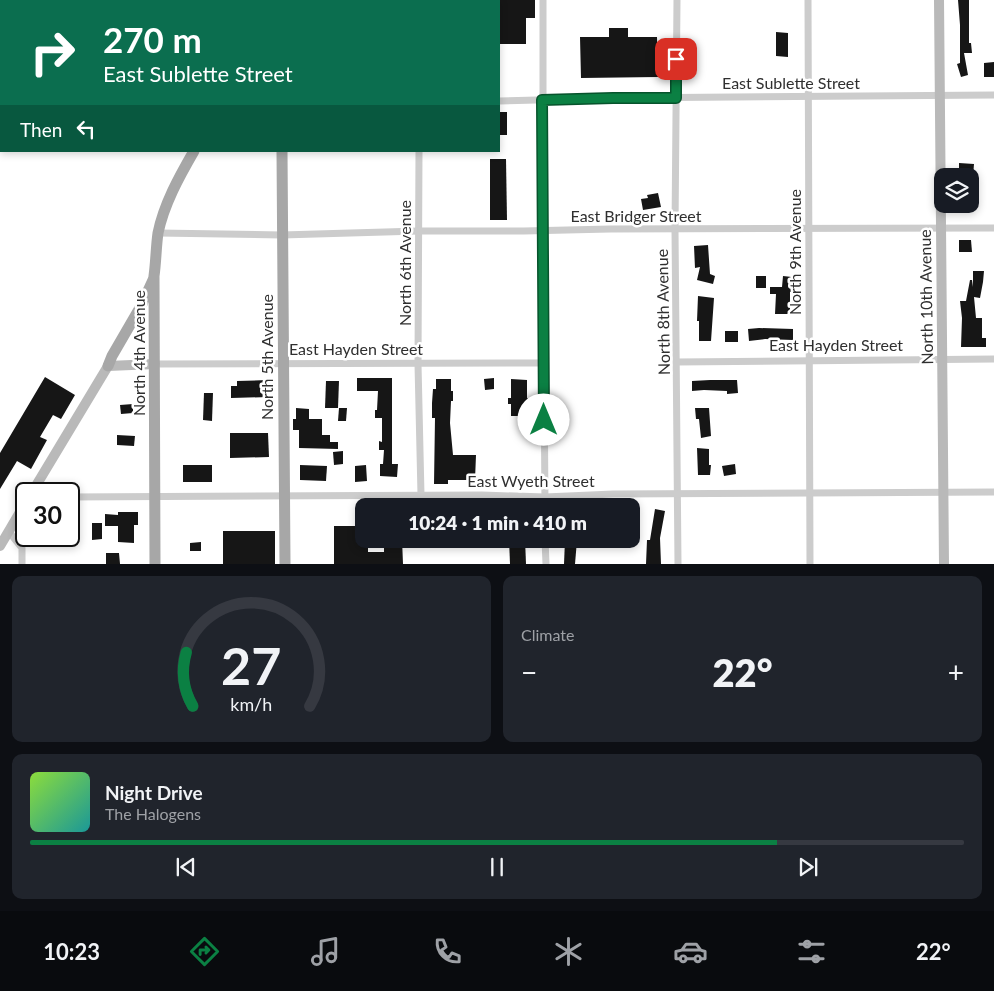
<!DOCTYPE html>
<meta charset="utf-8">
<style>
:root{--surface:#171b24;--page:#20242c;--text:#f1f3f6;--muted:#9ea1a6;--line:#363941;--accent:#0b8043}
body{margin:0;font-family:Lato,sans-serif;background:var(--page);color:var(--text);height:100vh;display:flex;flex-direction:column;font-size:19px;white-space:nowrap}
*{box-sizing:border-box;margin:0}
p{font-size:16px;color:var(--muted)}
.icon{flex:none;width:28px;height:28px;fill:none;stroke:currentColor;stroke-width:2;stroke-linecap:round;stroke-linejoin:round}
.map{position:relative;height:564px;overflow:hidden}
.details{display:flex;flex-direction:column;gap:12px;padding:12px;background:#0d0f14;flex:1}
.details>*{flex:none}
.banner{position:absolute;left:0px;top:0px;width:500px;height:152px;box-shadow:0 2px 8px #0003;background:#0b6e4f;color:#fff;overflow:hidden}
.controls{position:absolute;left:934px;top:168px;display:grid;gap:10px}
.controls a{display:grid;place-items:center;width:45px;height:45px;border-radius:10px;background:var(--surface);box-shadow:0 2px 8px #0003;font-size:25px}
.speed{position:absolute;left:15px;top:482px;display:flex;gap:10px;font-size:25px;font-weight:700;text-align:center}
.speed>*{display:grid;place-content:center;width:65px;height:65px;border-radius:50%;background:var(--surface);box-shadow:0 2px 8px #0003;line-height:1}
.speed .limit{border:2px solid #111;border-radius:8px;background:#fff;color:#111}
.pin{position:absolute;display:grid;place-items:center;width:42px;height:42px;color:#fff;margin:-21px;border-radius:10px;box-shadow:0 2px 8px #0006}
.me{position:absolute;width:55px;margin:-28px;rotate:0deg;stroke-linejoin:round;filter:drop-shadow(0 0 4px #0008)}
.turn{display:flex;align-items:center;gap:18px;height:105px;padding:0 20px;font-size:22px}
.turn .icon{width:65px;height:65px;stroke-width:2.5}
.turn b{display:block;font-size:35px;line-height:42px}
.then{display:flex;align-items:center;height:48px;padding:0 20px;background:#0003;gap:10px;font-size:19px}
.big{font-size:38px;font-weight:800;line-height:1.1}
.details .tile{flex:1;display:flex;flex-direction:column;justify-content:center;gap:8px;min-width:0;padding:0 18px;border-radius:10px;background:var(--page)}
.details .dial{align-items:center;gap:0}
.dial svg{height:130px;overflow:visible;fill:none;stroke:var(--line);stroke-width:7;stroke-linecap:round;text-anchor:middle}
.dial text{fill:var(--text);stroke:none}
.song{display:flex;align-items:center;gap:15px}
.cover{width:60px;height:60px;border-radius:8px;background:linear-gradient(135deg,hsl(90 70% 55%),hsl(180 70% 35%))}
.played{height:5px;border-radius:2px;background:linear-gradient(90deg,var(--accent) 80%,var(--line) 80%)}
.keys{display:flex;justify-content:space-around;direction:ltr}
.heat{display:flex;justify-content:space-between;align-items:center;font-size:28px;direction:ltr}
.details .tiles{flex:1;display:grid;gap:12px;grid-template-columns:1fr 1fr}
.tile:last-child{grid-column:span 2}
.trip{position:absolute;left:355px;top:498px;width:285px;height:50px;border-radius:10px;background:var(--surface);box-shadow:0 2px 8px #0003;font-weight:800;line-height:50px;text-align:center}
.menu{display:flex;height:80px;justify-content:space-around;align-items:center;background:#090b0e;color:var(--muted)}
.menu .icon{width:35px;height:35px}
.menu .on{color:var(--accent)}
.menu b{font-size:22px;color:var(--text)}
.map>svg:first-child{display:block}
.building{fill:#161616}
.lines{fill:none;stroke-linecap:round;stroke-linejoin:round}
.street{stroke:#ccc;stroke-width:7}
.secondary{stroke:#b9b9b9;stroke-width:10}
.primary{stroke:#a7a7a7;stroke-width:11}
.route-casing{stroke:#07532c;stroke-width:12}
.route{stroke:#0b8043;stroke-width:9}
.labels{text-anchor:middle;stroke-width:5;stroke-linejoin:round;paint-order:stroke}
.street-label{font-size:16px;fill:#2f2f2f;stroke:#fff}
</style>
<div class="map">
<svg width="994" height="564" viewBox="0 0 994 564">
<rect width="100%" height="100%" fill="#fff"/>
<g class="building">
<path d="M499,0H535V18H526V44H499Z"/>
<path d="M958,0H969V43H971L972,53H964L968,75L961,77L957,64L960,63V25Z"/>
<path d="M609,28H628V37H657L658,77L581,78L580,37H609Z"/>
<path d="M776,32L788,33V57L776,56Z"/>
<path d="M994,62V77H984V63Z"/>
<rect x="499" y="112" width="8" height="23"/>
<path d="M490,159H506L507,220H490Z"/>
<path d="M959,163L974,164L973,176L959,175Z"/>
<path d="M658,193L661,207L643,210L641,199L648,198L647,195Z"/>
<path d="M959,240H971L972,252H959Z"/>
<path d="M708,245L710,274L715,276L713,284L697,280L700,267L695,268L694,246Z"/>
<path d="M973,271H984L983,282L980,298L974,297L976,318H982V338H986V347H961L962,318L960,301H966L970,280H972L973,287Z"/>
<rect x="756" y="276" width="10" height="12"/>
<path d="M783,276L792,277V292H790V314H775L776,294H770V287H782Z"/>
<path d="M698,296L714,298L711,341H699V321H697Z"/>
<path d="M759,328L793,329V340L765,339L749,341L748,329Z"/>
<rect x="725" y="331" width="13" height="11"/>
<path d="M45,377L75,395L61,419L53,415L40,437L47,440L31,469L17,461L0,489V453Z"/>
<path d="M357,378H392V464H398L397,477L380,476V464H383L384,450H379V441L382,442V418H375V410H377L378,391H357Z"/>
<path d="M494,378V389L485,390L484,379Z"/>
<path d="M436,379H451V391H453V401H451L450,423L453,455H476L475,480H448V484H434L435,418H432V403L433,389H436Z"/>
<path d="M511,379L527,380V398L529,399L528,404H527L530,405V416H511V404H508V398H511Z"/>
<path d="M268,380V397L231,398V386H237V381Z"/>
<path d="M710,380H737L738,393L727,394V391L704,390L692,391V381Z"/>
<path d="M326,381H339L338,408H325Z"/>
<path d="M204,393H213L212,421L203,420Z"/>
<path d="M133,404V413L121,414L120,405Z"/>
<path d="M296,408L309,409V419H322V435H330V442H338V449L299,448V430H293V419H296Z"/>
<path d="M339,408H347L346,421H338Z"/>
<path d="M695,408H709L711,436L701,438L699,419H696Z"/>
<path d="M230,433H268L269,457L230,458Z"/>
<path d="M117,435L135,436L134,446L117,445Z"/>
<path d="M697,448L709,449V465H711L710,475H698Z"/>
<path d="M343,451V464L334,465L333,452Z"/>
<path d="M735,464L736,474L724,476L722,466Z"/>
<rect x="183" y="465" width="29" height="17"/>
<path d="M300,465L327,466L326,481L300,480Z"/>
<path d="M366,465L367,481L355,482V466Z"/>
<path d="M655,509L665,511L660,538L661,564H646L647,540H650Z"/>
<path d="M118,512H138V525H134V543L118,542V526H105V514L118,515Z"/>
<path d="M92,523H102V539L92,540Z"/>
<path d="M334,526H364V539H368V552H384V539H402L403,564H334Z"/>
<rect x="223" y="531" width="52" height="33"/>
<path d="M509,539H525L526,564H510Z"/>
<path d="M565,540H577L575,564H564Z"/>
<path d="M201,542V551H190V543Z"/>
<path d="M106,553H119L120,564H106Z"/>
</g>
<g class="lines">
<g class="street">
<path d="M543,0V231L545,506"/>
<path d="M677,0L675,229L678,564"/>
<path d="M808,0L810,564"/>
<path d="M499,101L613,98L994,95"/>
<path d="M419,151L418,364L421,495"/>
<path d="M158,233L282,235L419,231H524L610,229L994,228"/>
<path d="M677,362L994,359"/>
<path d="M155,364L544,363"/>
<path d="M69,497L482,495L545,497L613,494L994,492"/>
<path d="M9,532L22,548V564"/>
<path d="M545,539L546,564"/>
</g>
<g class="secondary">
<path d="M939,0L944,564"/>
<path d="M31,494L108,366L155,364"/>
<path d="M0,546L26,502"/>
</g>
<g class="primary">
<path d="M286,1L287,0"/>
<path d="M303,1L304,0"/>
<path d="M282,151L285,564"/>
<path d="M108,366L112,356L141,306L153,280"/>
<path d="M155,564L154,276C156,262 156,247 158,233C164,204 179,177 194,151"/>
</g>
</g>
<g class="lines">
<defs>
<path id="route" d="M544,420L542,100L613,98H676V59"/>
</defs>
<use href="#route" class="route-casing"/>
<use href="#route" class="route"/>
</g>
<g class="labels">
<g class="street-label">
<text x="791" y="89">East Sublette Street</text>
<text x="636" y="222">East Bridger Street</text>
<text transform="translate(795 252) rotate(-90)" y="6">North 9th Avenue</text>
<text transform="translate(405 263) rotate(-90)" y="6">North 6th Avenue</text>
<text transform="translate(926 297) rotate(-91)" y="6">North 10th Avenue</text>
<text transform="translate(663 312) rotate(-91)" y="6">North 8th Avenue</text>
<text x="836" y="351">East Hayden Street</text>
<text x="356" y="355">East Hayden Street</text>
<text transform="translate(139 353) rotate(-90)" y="6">North 4th Avenue</text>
<text transform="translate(267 357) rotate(-90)" y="6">North 5th Avenue</text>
<text x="531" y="487">East Wyeth Street</text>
</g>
</g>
</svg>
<div class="controls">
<a><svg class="icon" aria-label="layers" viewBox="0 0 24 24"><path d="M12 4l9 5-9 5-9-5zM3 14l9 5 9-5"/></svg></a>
</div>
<div class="speed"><div class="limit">30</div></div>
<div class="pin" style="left:676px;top:59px;background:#d93025"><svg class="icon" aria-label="arrive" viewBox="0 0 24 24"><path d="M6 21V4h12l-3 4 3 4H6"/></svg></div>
<svg class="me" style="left:544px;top:420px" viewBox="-20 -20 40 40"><circle r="19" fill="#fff"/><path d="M0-13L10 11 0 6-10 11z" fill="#0b8043"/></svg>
<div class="trip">10:24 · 1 min · 410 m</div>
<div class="banner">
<div class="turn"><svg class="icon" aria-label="right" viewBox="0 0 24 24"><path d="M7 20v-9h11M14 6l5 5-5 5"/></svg><div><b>270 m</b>East Sublette Street</div></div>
<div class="then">Then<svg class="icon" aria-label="left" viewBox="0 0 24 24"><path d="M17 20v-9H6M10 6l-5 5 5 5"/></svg></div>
</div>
</div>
<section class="details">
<div class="tiles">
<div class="tile dial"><svg viewBox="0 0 100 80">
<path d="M14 69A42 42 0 1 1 86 69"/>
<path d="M14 69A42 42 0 0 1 10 36" stroke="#0b8043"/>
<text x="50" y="56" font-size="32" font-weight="700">27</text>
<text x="50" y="72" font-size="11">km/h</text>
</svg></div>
<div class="tile"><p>Climate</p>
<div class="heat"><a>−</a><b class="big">22°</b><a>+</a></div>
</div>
<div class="tile">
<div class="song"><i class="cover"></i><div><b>Night Drive</b><p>The Halogens</p></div></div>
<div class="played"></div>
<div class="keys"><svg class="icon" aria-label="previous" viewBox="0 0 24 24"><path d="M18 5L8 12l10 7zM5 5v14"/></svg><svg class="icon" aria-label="pause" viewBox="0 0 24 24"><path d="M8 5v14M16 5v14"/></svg><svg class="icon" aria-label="next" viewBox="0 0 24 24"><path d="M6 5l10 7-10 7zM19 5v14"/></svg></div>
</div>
</div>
</section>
<nav class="menu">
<b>10:23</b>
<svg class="icon on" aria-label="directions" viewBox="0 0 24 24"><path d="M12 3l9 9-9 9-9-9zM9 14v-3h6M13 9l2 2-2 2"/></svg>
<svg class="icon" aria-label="music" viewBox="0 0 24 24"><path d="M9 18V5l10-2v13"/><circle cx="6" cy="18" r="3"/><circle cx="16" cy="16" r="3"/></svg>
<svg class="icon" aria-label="phone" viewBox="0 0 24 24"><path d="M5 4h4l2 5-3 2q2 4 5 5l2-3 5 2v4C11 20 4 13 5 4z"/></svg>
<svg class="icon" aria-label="climate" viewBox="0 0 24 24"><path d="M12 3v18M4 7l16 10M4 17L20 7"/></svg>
<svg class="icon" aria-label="car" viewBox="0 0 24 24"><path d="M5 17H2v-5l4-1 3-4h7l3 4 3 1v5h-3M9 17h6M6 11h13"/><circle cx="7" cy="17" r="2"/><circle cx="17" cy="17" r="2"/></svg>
<svg class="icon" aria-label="filters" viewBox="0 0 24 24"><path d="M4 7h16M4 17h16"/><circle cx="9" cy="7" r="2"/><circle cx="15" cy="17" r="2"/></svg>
<b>22°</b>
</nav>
